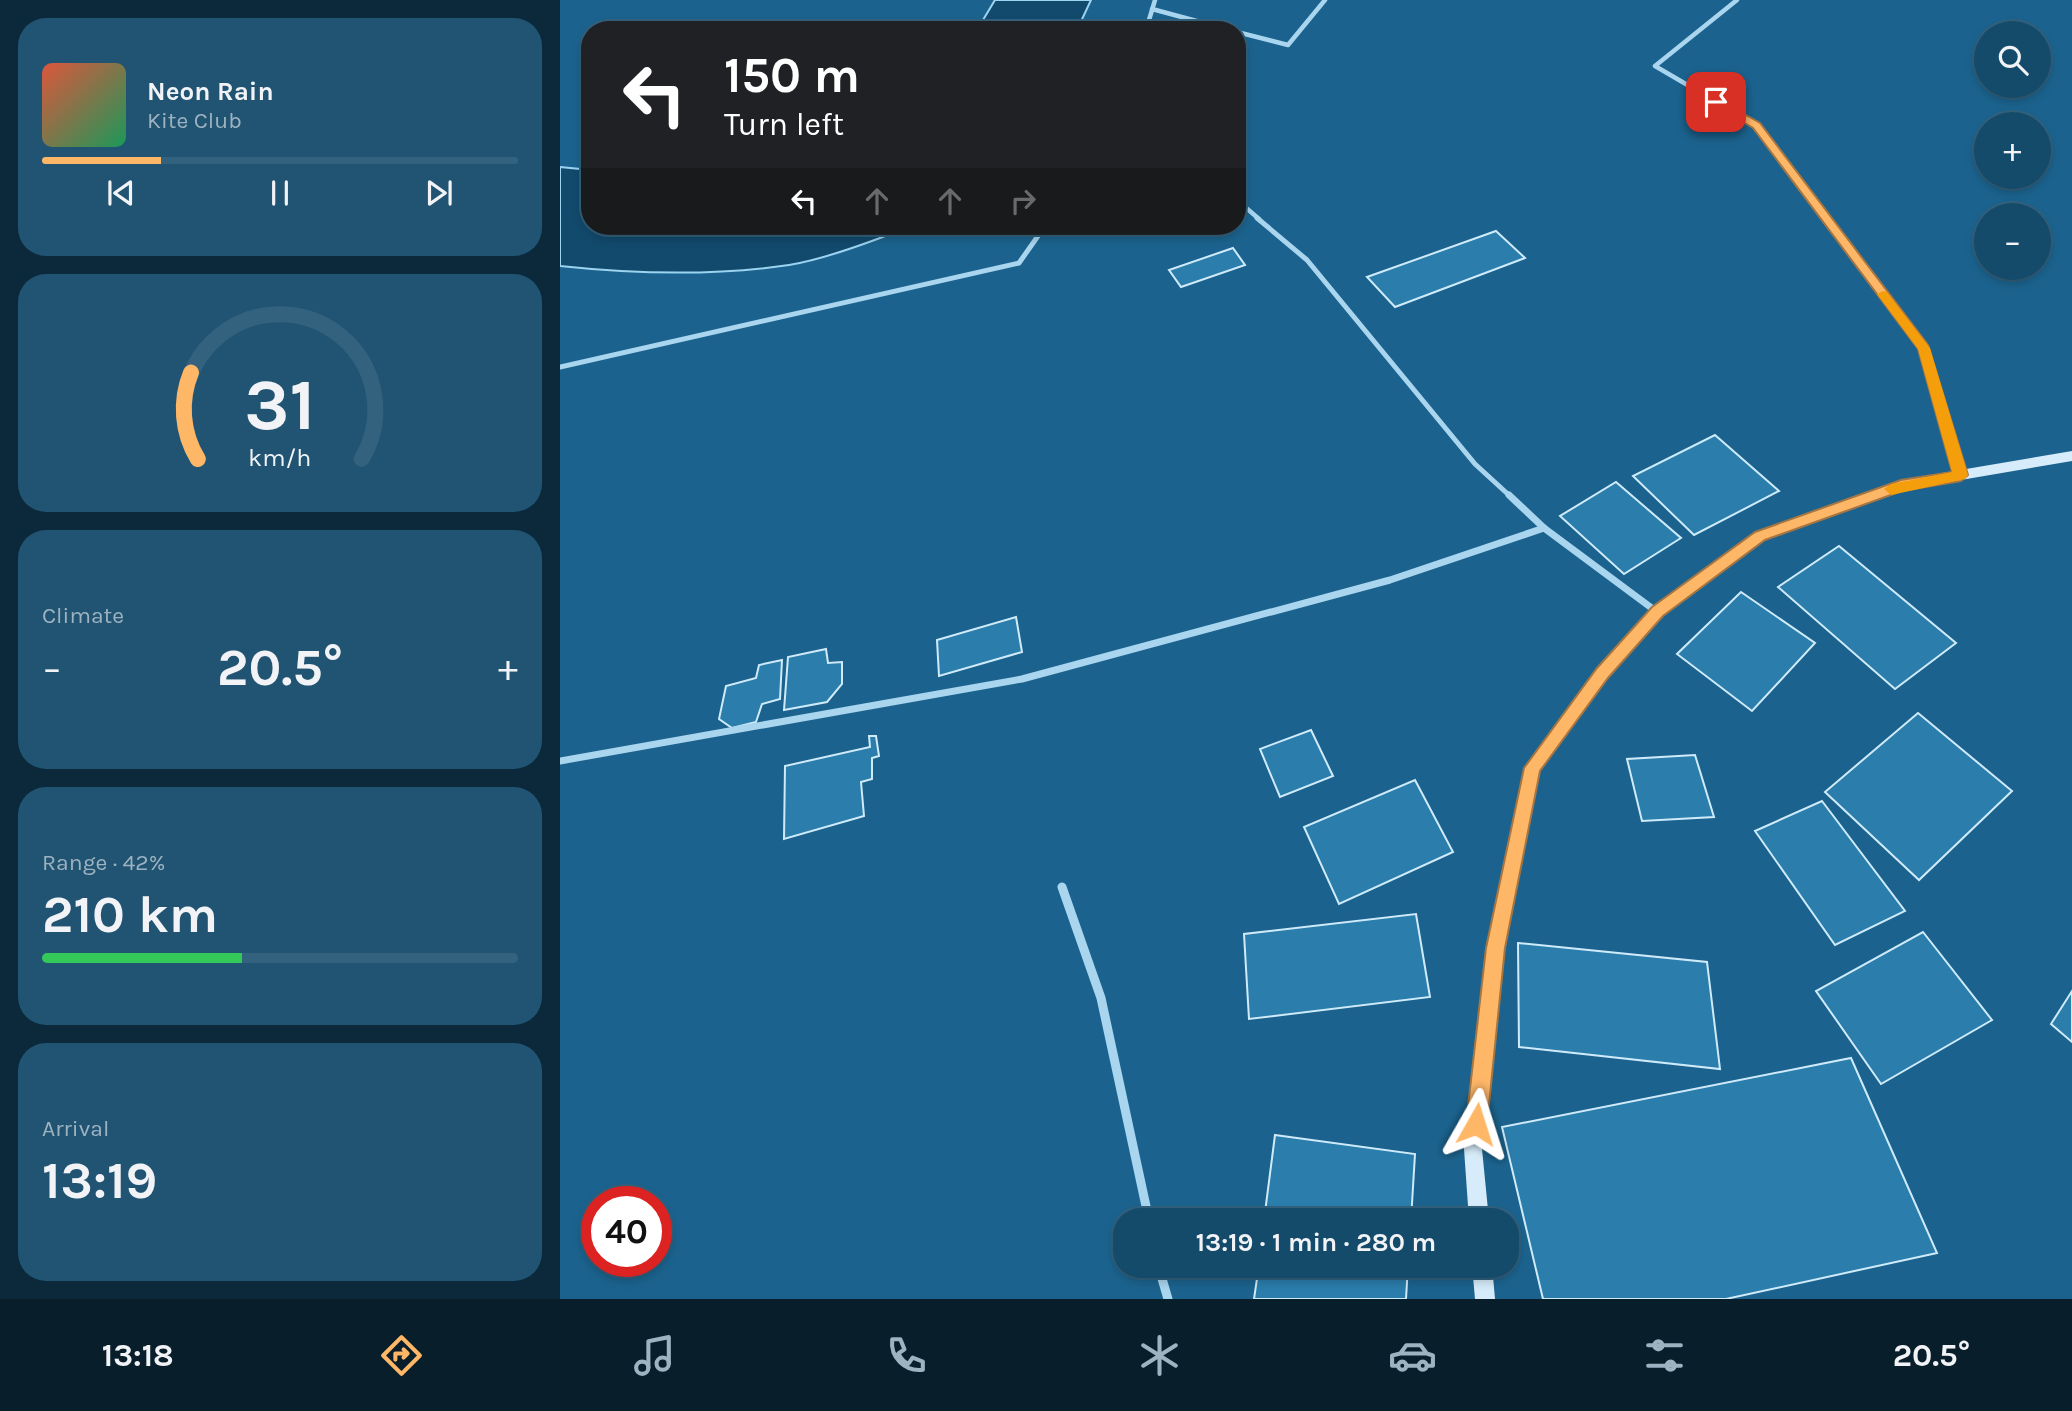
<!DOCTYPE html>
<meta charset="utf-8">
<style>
:root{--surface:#144a6a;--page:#215472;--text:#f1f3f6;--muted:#9db3c1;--line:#33627e;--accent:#feb667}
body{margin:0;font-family:Karla,sans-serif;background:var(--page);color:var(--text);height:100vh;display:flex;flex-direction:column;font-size:26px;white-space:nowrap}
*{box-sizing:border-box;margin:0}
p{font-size:23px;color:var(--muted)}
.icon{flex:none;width:38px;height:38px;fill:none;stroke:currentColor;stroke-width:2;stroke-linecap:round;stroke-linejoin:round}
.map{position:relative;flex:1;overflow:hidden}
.details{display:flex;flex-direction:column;gap:18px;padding:18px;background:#0b293a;width:560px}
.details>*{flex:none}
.guide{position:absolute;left:21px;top:21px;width:665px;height:214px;border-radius:28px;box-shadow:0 4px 10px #0003,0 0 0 2px var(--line);background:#202124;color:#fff;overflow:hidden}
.controls{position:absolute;left:1414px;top:21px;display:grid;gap:14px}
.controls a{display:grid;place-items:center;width:77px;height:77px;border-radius:50%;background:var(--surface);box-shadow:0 4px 10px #0003,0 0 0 2px var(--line);font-size:35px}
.speed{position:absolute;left:21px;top:1186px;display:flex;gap:14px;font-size:35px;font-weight:700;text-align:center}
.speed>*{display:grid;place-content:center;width:91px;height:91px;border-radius:50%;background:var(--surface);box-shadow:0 4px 10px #0003,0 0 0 2px var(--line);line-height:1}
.speed .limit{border:10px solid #d22;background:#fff;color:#111}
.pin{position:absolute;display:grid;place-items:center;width:60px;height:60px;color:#fff;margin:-30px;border-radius:14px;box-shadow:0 4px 10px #0006}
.me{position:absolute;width:77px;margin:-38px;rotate:6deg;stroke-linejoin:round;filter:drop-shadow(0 0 5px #0008)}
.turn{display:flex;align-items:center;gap:24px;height:147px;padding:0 28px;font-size:32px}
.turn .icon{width:91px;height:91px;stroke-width:2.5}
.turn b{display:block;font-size:49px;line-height:60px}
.lanes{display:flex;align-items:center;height:66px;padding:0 28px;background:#0003;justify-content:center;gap:35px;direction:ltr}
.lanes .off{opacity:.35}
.big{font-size:52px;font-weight:700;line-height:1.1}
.details .tile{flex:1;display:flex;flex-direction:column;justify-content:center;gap:10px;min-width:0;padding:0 24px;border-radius:28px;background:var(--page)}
.details .dial{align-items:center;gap:0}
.dial svg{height:182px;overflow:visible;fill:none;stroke:var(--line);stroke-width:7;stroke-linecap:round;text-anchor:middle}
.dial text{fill:var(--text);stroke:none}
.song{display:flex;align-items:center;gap:21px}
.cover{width:84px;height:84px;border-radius:10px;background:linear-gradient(135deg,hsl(10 70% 55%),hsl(150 70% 35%))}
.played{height:7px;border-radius:4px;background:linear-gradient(90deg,var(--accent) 25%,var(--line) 25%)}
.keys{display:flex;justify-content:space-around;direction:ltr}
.heat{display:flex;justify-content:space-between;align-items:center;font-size:38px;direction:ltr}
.charge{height:10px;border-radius:5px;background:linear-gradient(90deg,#34c759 42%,var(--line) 0)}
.trip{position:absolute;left:553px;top:1208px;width:406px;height:70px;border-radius:28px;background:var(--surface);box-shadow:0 4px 10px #0003,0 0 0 2px var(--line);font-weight:700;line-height:70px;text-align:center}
.dock{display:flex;height:112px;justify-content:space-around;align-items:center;background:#081e2a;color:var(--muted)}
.dock .icon{width:49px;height:49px}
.dock .current{color:var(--accent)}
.dock b{font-size:32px;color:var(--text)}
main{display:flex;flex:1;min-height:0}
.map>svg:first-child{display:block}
.water{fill:#124a6d;stroke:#9cd3f0;stroke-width:2}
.building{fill:#2b7dac;stroke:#cfebfa;stroke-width:2}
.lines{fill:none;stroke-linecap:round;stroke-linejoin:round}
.street-far3{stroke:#a9d5ee;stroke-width:4.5}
.street-far2{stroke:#a9d5ee;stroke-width:5}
.street-far1{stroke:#a9d5ee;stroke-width:7}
.street{stroke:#a9d5ee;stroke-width:9}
.secondary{fill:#d6ecfa;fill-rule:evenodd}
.route{fill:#feb667;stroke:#a57643;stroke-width:2}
.slow{fill:#f59e0b}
</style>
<main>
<section class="details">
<div class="tile">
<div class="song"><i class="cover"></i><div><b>Neon Rain</b><p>Kite Club</p></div></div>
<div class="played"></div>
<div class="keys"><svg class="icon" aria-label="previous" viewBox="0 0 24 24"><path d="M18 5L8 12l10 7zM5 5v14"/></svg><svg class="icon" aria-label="pause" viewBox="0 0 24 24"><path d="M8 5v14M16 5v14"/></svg><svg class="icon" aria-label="next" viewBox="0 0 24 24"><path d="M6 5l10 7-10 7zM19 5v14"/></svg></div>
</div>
<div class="tile dial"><svg viewBox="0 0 100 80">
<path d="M14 69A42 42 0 1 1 86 69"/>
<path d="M14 69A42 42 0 0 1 11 31" stroke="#feb667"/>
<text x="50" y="56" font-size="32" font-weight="700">31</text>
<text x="50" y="72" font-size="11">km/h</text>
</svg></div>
<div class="tile"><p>Climate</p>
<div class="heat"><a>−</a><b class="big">20.5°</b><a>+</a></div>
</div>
<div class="tile"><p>Range · 42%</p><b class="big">210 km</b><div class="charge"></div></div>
<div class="tile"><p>Arrival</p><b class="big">13:19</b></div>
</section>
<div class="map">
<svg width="1512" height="1299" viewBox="0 0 1512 1299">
<rect width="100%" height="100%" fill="#1b638e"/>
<g class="water">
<path d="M435,0H531L517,30H417Z"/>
<path d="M0,167L30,170V226H351C316,240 267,259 229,265C154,276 75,274 0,266Z"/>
</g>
<g class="building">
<path d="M936,231L965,258L835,307L807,277Z"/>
<path d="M673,248L685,265L621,287L609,270Z"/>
<path d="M1155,435L1219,491L1134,535L1073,476Z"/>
<path d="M1056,482L1121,538L1064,574L1000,516Z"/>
<path d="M1279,546L1396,643L1335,689L1218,587Z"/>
<path d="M1181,592L1255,643L1192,711L1117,654Z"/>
<path d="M456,617L462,652L379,676L377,640Z"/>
<path d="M266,649L268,663L282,662V684L267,702L224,710L228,657Z"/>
<path d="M222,660L220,699L202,704L196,722L172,728L159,719L166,686L196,678L199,665Z"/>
<path d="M1358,713L1452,791L1359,880L1265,792Z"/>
<path d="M751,730L773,776L720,797L700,749Z"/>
<path d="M309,736H316L319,756L312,758V779L301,782L304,816L224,839L225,766L310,747Z"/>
<path d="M1135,755L1154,817L1082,821L1067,759Z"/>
<path d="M855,780L893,852L779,904L744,827Z"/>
<path d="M1262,801L1345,911L1275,945L1195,831Z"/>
<path d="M856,914L870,997L689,1019L684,934Z"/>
<path d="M1363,932L1432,1020L1321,1084L1256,991Z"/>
<path d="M958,943L1147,962L1160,1069L959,1047Z"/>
<path d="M1512,991V1042L1491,1024Z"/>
<path d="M1291,1058L1377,1253L1166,1299H983L942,1127Z"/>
<path d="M715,1135L855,1154L851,1220H704Z"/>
<path d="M699,1265H848L846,1299H694Z"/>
</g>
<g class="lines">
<g class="street-far3">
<path d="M1177,0L1095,66L1196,125L1267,219"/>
<path d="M592,9L670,30"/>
<path d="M586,30L595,0"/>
<path d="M677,32L728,45L765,0"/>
<path d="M677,200L699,219"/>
</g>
<g class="street-far2">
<path d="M697,218L747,260L915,464L951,497"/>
<path d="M1266,218L1364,348L1401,475"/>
<path d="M481,232L502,226"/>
<path d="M0,367L459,263L485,226"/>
</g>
<g class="street-far1">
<path d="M949,495L984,528L1097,612"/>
<path d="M0,761L462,679L830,580L984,528"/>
</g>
<g class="street">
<path d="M502,887L541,998L589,1220"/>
<path d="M598,1265L608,1299"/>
</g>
<g class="secondary">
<path d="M1512,451V461L1342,490L1205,540L1102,616L1047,676L979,771L944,948L922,1149L929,1220H909L904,1149L928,948L964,768L1037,668L1092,608L1195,532L1341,480Z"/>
<path d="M912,1265H932L935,1299H915Z"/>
</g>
</g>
<path class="route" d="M1152,100H1159L1200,123L1368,345L1408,475L1401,481L1342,491L1205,540L1103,616L1048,678L980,771L945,948L927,1124L924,1131L916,1134L909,1131L906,1124L926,948L964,768L1037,668L1092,607L1195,532L1341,480L1392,472L1358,349L1193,128L1152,104Z"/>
<path class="slow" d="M1323,291L1327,292L1370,348L1408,475L1405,479L1331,495L1324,489L1331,484L1392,472L1358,349L1317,294Z"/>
</svg>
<div class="controls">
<a><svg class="icon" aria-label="search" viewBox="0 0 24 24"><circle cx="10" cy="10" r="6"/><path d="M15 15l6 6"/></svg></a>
<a>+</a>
<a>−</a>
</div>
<div class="speed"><div class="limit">40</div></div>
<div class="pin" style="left:1156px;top:102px;background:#d93025"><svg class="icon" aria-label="arrive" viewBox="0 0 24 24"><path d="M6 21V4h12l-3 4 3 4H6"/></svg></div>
<svg class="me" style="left:916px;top:1124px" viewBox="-20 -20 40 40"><path d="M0-17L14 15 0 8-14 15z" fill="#feb667" stroke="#fff" stroke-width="4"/></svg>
<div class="trip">13:19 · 1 min · 280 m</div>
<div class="guide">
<div class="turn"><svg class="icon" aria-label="left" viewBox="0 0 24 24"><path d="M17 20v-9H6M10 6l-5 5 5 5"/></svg><div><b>150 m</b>Turn left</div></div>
<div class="lanes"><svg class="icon" aria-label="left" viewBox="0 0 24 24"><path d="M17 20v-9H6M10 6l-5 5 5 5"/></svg><svg class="icon off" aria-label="ahead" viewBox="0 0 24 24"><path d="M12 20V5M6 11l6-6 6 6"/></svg><svg class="icon off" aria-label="ahead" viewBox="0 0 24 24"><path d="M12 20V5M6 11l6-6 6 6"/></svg><svg class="icon off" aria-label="right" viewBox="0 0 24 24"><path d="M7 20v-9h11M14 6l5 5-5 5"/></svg></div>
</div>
</div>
</main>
<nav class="dock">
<b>13:18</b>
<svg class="icon current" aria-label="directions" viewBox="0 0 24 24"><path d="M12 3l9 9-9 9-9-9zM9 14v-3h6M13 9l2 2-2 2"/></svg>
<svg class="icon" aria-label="music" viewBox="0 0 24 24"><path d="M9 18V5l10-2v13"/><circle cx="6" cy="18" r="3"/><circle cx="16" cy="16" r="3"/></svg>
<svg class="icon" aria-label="phone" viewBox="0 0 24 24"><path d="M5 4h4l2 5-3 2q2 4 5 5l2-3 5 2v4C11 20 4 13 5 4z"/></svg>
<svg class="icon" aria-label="climate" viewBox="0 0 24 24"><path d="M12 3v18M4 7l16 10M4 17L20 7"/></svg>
<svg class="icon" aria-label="car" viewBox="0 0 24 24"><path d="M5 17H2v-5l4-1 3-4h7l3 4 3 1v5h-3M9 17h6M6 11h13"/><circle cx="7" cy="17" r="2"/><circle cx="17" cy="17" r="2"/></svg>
<svg class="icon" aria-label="filters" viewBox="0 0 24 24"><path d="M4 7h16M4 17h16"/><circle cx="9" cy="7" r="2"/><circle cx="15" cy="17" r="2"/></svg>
<b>20.5°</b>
</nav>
